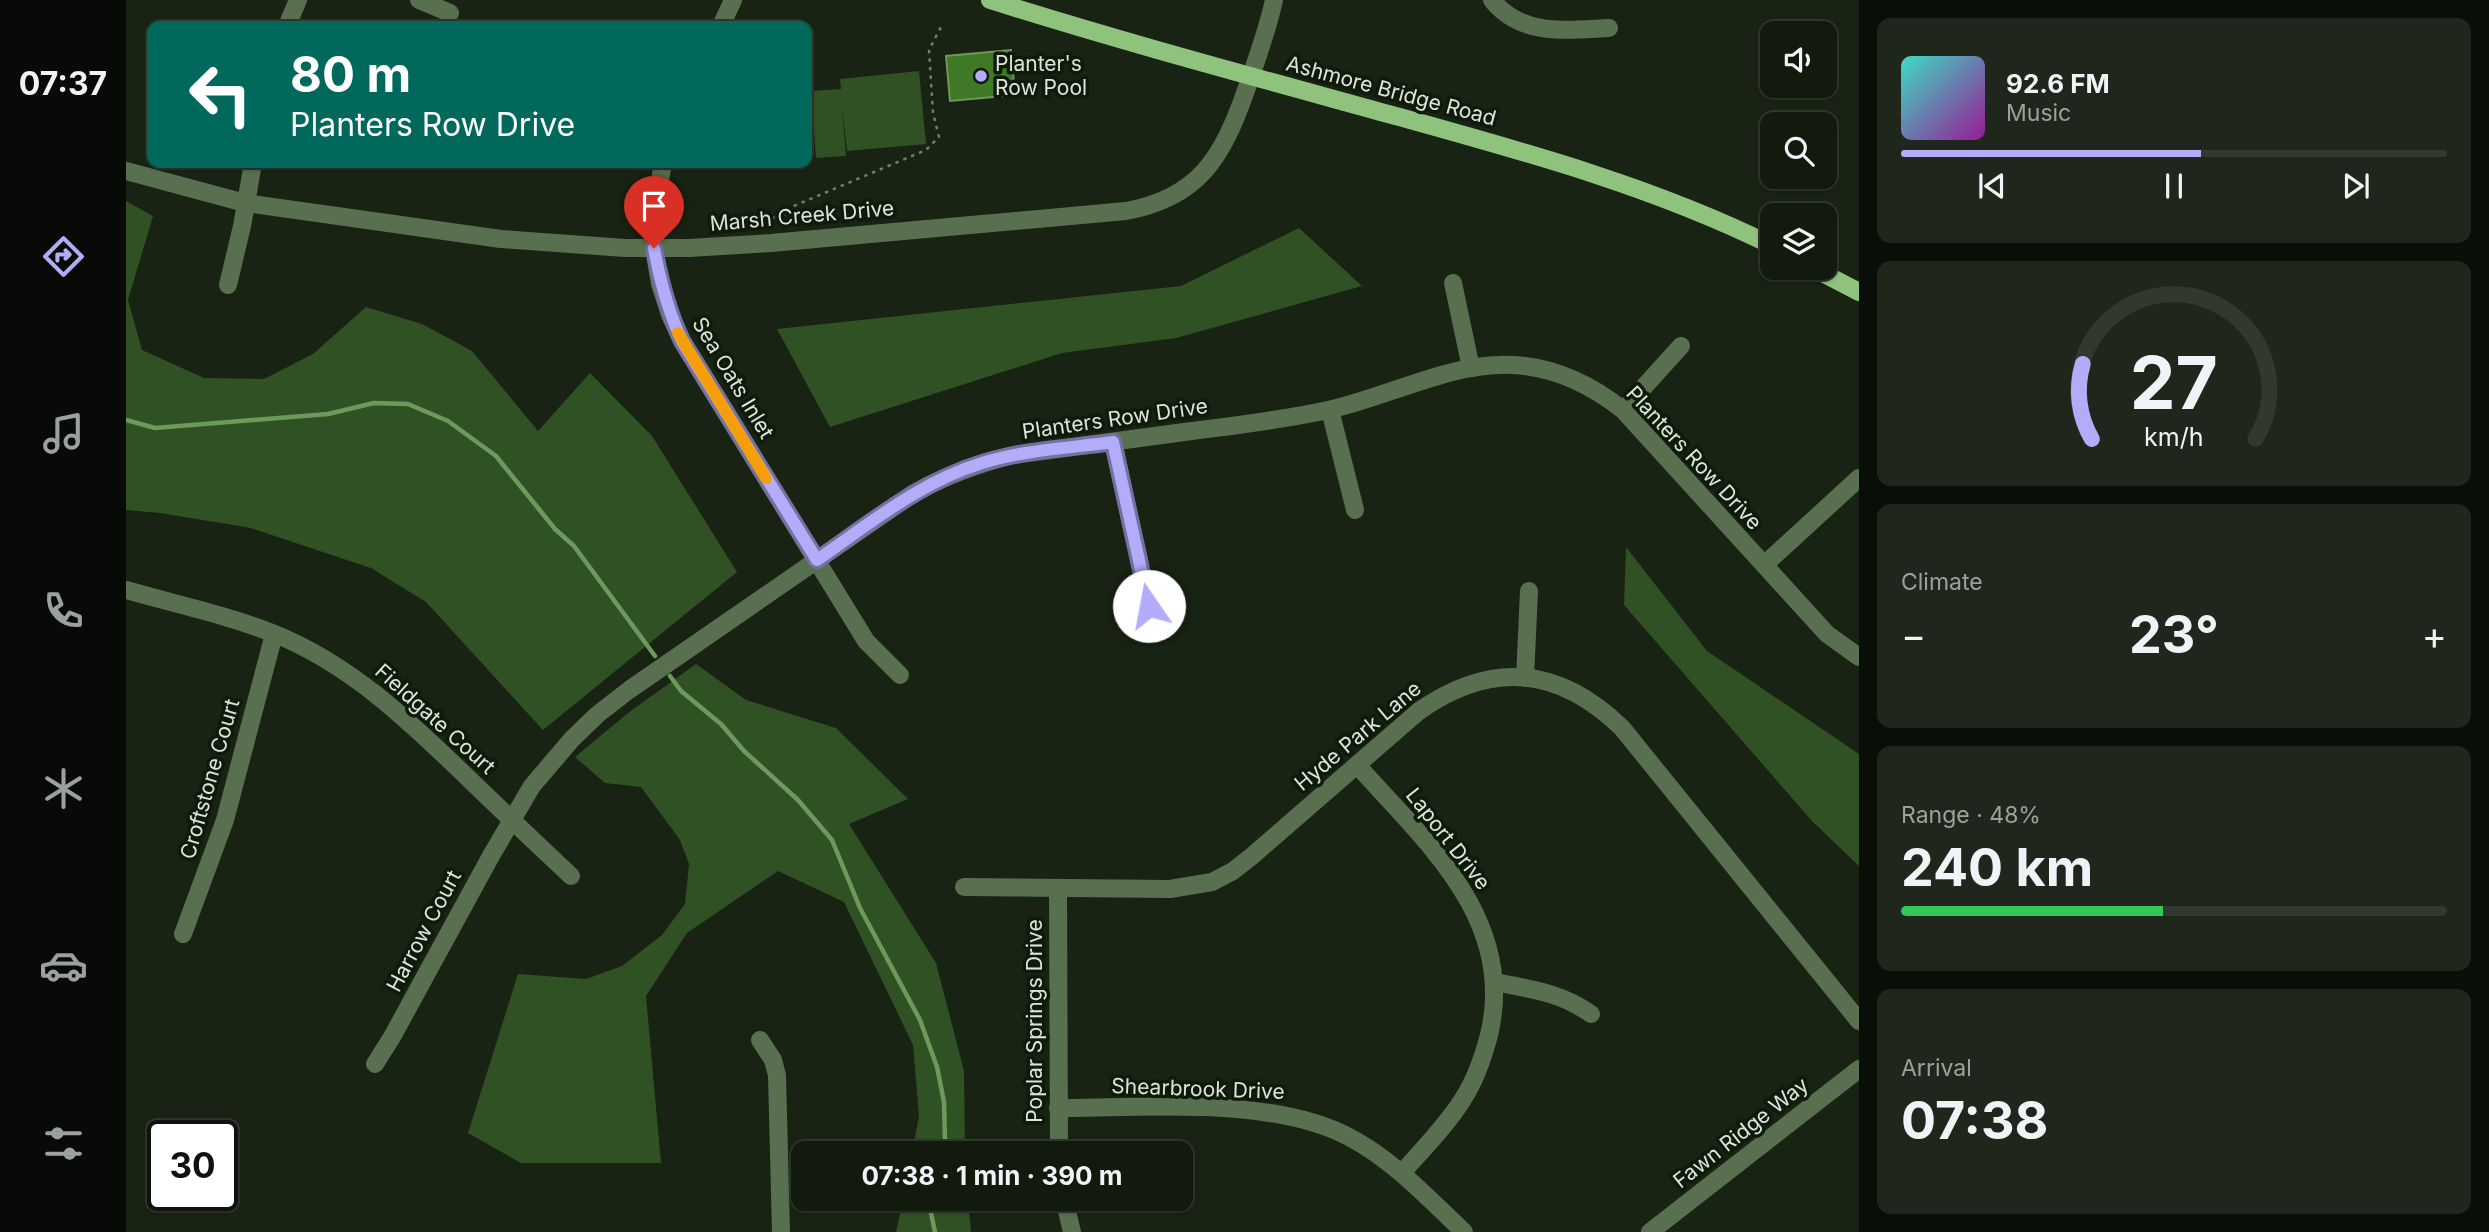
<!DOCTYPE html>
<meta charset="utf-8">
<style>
:root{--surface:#121a0e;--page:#1f271c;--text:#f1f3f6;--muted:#9ca19e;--line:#31382e;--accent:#b3adf9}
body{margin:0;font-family:Inter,sans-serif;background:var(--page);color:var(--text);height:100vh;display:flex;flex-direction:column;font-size:26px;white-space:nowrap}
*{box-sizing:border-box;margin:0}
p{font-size:23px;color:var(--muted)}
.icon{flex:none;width:38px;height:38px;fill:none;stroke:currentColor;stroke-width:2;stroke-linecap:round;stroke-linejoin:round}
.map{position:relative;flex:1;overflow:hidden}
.details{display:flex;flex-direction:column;gap:18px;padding:18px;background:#0a0e08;width:630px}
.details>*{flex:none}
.top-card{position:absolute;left:21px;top:21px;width:665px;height:147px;border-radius:14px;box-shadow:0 2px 5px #0004,0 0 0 2px var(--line);background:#00695c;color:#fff;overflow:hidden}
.tools{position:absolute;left:1634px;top:21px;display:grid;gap:14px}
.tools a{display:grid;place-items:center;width:77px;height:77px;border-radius:14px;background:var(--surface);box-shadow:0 2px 5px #0004,0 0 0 2px var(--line);font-size:35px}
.speed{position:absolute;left:21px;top:1120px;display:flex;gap:14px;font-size:35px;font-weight:700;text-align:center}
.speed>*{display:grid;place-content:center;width:91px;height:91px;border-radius:50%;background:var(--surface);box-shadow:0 2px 5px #0004,0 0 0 2px var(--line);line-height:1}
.speed .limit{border:4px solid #111;border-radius:10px;background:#fff;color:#111}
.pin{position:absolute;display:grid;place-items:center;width:60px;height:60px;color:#fff;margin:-72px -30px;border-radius:50% 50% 50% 0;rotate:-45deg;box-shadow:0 0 7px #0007}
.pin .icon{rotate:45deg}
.me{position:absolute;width:77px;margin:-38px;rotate:348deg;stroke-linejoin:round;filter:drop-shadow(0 0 5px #0008)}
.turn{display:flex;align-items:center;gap:24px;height:147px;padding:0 28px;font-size:32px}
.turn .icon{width:91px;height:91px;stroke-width:2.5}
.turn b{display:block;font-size:49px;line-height:60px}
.big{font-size:52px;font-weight:700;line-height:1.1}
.details .card{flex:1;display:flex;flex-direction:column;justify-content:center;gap:10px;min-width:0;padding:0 24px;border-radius:14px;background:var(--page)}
.details .dial{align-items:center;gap:0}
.dial svg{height:182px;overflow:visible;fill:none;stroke:var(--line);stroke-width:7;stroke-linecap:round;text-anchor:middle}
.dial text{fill:var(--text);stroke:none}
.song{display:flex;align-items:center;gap:21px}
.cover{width:84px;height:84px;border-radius:10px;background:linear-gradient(135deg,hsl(170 70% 55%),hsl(300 70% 35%))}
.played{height:7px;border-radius:4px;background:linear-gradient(90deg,var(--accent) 55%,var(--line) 55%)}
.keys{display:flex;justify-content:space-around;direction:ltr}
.heat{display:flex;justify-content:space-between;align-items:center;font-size:38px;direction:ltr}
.charge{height:10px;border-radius:5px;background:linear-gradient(90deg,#34c759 48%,var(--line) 0)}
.trip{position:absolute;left:665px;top:1141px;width:402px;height:70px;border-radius:14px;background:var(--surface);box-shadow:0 2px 5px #0004,0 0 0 2px var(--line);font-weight:700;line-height:70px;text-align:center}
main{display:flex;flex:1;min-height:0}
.menu{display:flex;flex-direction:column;width:126px;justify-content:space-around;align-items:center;background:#070a06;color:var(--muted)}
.menu .icon{width:49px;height:49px}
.menu .current{color:var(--accent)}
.menu b{font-size:32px;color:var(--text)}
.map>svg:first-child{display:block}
.green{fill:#305123}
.water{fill:#3f7826;stroke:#6e995c;stroke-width:2}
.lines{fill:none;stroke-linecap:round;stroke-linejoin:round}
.stream{stroke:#6e995c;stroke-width:4.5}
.path{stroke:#737d6f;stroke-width:2.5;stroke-dasharray:3.5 5;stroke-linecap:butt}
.minor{stroke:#58704f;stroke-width:18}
.major{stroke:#8fc27d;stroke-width:18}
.route-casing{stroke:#7470a2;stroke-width:18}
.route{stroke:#b3adf9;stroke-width:12}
.slow{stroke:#f59e0b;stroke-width:12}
.poi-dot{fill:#b3adf9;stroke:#0e1a0a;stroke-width:2.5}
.labels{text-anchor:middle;stroke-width:7;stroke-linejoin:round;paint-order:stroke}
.poi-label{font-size:21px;fill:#dde5da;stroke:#0e1a0a;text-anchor:start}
.street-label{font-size:21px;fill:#dde5da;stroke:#0e1a0a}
</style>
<main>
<nav class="menu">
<b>07:37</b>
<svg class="icon current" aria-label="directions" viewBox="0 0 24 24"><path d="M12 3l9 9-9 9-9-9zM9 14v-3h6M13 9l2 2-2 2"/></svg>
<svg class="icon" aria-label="music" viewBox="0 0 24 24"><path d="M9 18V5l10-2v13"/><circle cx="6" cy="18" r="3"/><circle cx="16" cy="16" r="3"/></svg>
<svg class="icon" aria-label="phone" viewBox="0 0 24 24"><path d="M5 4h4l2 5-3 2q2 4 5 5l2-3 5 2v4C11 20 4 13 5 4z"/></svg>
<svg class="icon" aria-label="climate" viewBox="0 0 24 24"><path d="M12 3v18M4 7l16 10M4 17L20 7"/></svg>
<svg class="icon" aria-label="car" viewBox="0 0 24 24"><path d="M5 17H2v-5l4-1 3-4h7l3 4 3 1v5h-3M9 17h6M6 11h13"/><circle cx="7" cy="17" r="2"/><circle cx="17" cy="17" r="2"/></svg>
<svg class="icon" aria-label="filters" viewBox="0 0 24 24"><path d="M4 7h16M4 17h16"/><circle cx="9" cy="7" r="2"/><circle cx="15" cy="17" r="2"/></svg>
</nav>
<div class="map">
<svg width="1733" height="1232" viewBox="0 0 1733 1232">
<rect width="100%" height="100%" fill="#182313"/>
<g class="green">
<path d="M793,71L800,144L721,151L716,107L720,156L690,158L685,91L715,89L714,79Z"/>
<path d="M0,201L27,216L2,300L16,350L78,378L138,379L187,354L240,307L296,324L346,351L412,431L464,373L526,436L611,572L417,730L300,602L245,568L125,528L34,513L0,510Z"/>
<path d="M1173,228L1236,286L1050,338L936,353L704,427L651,329L1055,286Z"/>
<path d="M1500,547L1581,651L1733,754V866L1686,821L1498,605Z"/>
<path d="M570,664L620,700L710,728L782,799L723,824L810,963L838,1071L839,1153H786L793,1116L787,1045L718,902L652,871L561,933L520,996L535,1163H395L342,1133L392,974L460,979L496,966L536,935L559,904L563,864L554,840L515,787L479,783L449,757L502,713Z"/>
<path d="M777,1199H842L845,1232H770Z"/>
</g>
<path class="water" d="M885,50L889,95L824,101L820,56Z"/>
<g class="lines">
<g class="stream">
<path d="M0,420L29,428L202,414L248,403L282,404L322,421L370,456L429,529L448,546L529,656"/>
<path d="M544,676L555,691L595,724L618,751L672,800L706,840L734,908L794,1020L811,1067L818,1102L819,1142L816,1153"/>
<path d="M806,1199L805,1213L809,1232"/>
</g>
<g class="path">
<path d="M658,212L659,226"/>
<path d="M646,228L647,218L663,208L800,150L813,137L807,113L803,50L816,25"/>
</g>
<g class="minor">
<path d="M293,0L324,13"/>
<path d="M1366,0C1396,37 1440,30 1483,28"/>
<path d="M161,26L172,0"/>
<path d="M595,26L607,0"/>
<path d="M537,163L528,215V248L534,284L544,315L556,341L740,641L774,675"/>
<path d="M0,171L119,203L375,239L499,248H563L645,243L1000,211C1072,198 1096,158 1119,93C1130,62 1141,32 1148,0"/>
<path d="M1327,283L1345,368"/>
<path d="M102,285L116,226L127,163"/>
<path d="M1204,410L1229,510"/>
<path d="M1497,410L1555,346"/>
<path d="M987,442L1023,606"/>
<path d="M1638,565L1733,478"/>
<path d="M0,590C49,604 101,615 149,634C225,665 282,720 340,776C375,810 410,843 445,876"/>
<path d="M1399,678L1403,591"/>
<path d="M1231,765C1300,842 1391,920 1363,1035C1357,1058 1350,1079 1337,1099C1321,1125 1296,1150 1276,1173"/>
<path d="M838,887L1044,889L1086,882L1107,871L1126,856L1293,711C1366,660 1433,667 1496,728L1733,1021"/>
<path d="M932,888L933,1153"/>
<path d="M57,934L99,820L148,634"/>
<path d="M1368,982C1404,989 1434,992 1465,1014"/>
<path d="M634,1040L647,1060L651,1075L655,1232"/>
<path d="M249,1064L266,1037L366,854L406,786L446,739L472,714L503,690L788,493C820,475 852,464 887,455C947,447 1006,439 1066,431C1111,425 1157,420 1202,410C1259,398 1328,361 1387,365C1429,367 1464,384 1497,410L1701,634L1733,657"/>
<path d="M932,1108C1019,1108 1145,1096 1223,1137C1267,1160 1302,1198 1338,1232"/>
<path d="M938,1199L946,1232"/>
<path d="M1524,1232L1733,1069"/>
</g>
<g class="major">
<path d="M864,0C997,42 1132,78 1266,115C1396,151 1526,186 1647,246"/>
<path d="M1687,268L1733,292"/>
</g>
</g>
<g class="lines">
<defs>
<path id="route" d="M528,248C534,281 542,311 556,341L691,560C743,524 794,482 856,463C898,450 944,448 987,442L1023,606"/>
</defs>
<use href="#route" class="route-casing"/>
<use href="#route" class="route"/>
<path class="slow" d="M552,333L640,478"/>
</g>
<circle class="poi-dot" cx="855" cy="76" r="7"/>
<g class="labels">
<g class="poi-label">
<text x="869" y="71">Planter's<tspan x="869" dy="24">Row Pool</tspan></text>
</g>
<g class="street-label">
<text transform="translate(1265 91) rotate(15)" y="7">Ashmore Bridge Road</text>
<text transform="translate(676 216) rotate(-5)" y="7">Marsh Creek Drive</text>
<text transform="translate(607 378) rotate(59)" y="7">Sea Oats Inlet</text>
<text transform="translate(989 419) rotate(-8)" y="7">Planters Row Drive</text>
<text transform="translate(1568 458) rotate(47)" y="7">Planters Row Drive</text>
<text transform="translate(309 719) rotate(42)" y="7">Fieldgate Court</text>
<text transform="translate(1232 736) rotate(-40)" y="7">Hyde Park Lane</text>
<text transform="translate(84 779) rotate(-74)" y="7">Croftstone Court</text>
<text transform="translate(1322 839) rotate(52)" y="7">Laport Drive</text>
<text transform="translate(298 931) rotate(-62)" y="7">Harrow Court</text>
<text transform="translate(909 1021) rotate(-90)" y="7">Poplar Springs Drive</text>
<text transform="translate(1072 1089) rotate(2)" y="7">Shearbrook Drive</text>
<text transform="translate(1615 1133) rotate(-38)" y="7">Fawn Ridge Way</text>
</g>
</g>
</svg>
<div class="tools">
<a><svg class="icon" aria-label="sound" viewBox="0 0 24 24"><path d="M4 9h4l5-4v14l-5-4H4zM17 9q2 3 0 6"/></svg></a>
<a><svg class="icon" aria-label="search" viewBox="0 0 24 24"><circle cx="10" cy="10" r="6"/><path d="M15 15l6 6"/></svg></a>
<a><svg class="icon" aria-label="layers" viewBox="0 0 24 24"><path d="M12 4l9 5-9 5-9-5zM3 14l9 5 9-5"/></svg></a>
</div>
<div class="speed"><div class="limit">30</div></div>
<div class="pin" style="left:528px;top:248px;background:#d93025"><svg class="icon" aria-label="arrive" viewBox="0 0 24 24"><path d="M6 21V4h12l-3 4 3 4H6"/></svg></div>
<svg class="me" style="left:1023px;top:606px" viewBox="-20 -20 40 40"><circle r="19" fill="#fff"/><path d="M0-13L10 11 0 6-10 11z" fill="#b3adf9"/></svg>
<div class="trip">07:38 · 1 min · 390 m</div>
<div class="top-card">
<div class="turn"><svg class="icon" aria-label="left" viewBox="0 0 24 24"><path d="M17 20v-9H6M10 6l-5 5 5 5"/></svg><div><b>80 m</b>Planters Row Drive</div></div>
</div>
</div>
<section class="details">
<div class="card">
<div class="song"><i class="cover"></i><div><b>92.6 FM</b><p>Music</p></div></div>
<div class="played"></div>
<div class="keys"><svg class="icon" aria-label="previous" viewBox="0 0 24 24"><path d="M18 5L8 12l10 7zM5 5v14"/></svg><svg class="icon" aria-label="pause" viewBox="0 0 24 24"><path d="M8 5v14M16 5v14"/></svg><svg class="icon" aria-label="next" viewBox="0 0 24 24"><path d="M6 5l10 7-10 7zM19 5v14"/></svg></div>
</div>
<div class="card dial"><svg viewBox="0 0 100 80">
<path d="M14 69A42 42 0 1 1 86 69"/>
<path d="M14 69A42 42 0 0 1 10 36" stroke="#b3adf9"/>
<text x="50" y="56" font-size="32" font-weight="700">27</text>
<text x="50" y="72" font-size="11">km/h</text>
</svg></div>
<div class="card"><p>Climate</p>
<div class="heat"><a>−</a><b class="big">23°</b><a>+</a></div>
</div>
<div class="card"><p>Range · 48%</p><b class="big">240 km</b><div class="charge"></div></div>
<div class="card"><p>Arrival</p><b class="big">07:38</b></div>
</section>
</main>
